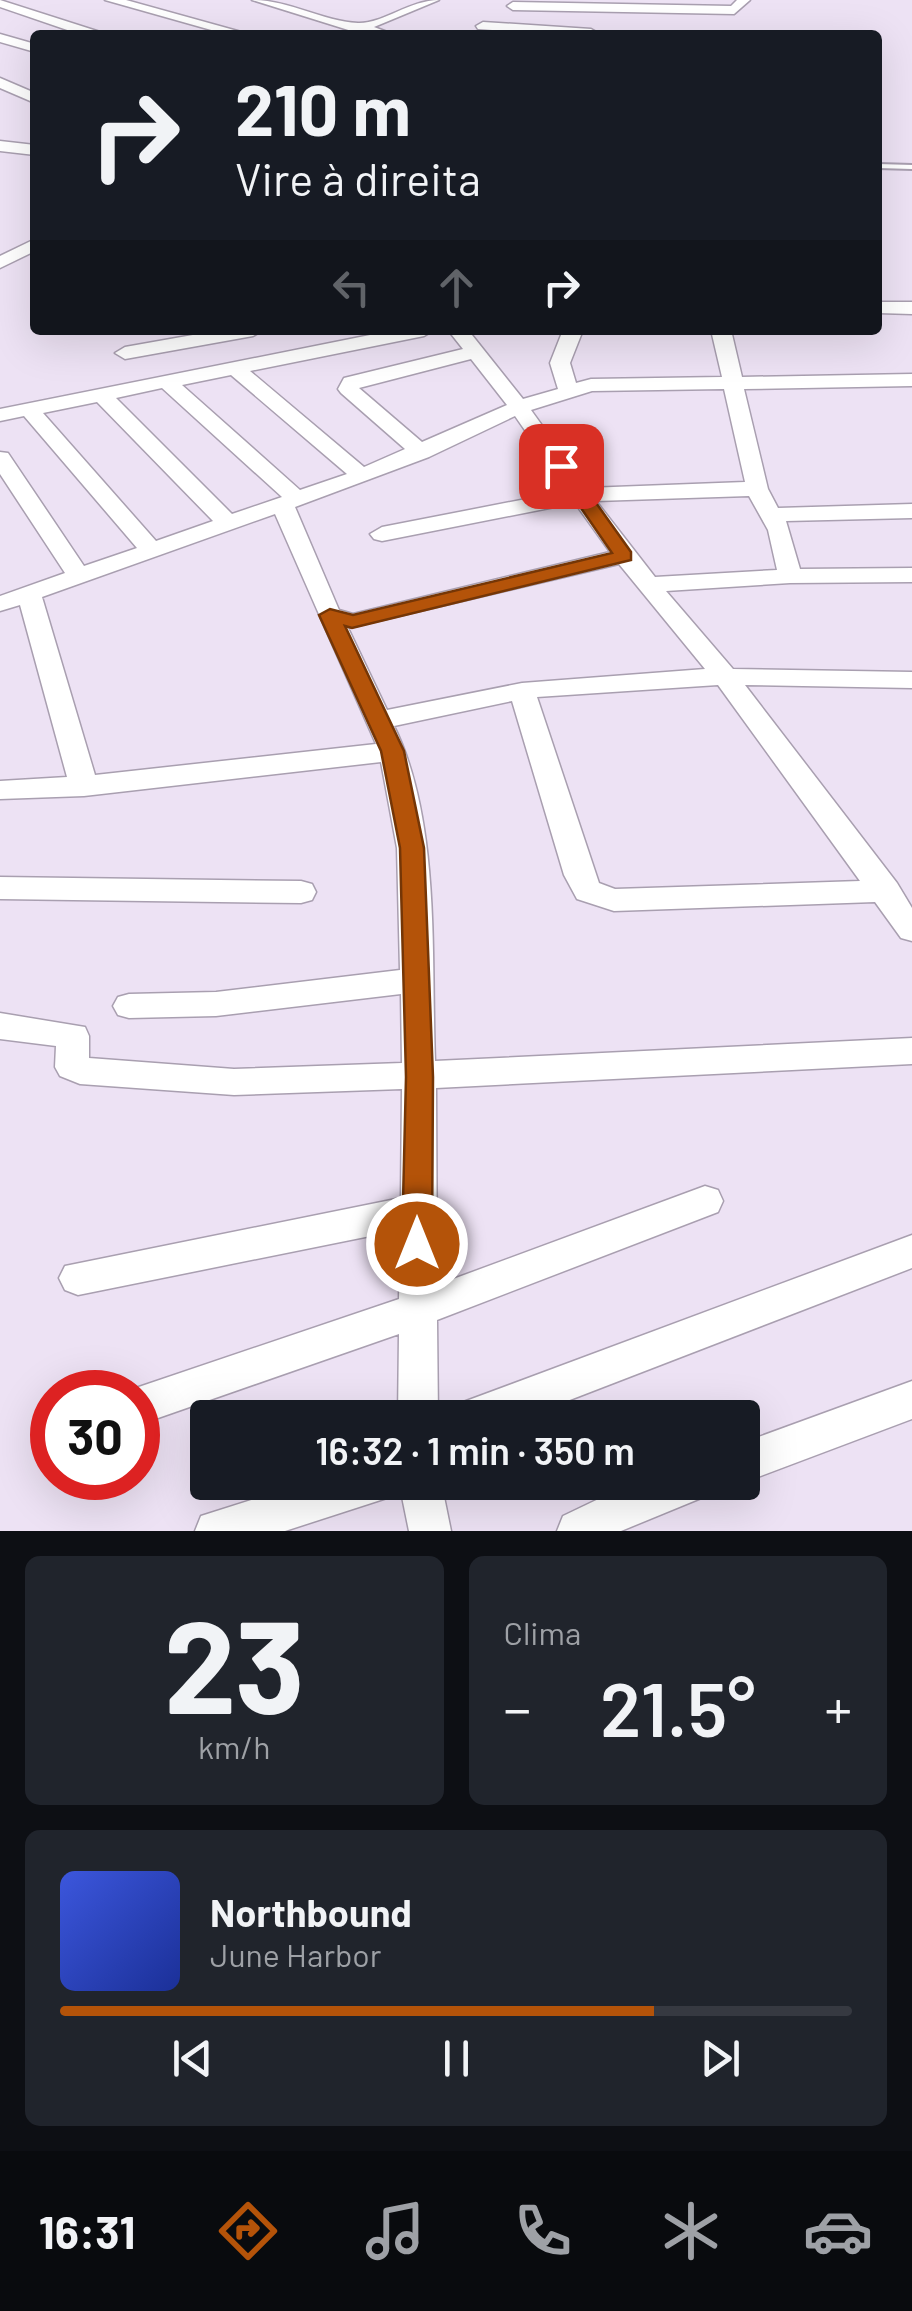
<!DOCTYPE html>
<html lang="pt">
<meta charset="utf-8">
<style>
:root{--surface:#171b24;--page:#20242c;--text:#f1f3f6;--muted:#9ea1a6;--line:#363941;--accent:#b45309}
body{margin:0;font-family:Barlow,sans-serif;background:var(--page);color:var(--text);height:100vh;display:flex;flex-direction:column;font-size:38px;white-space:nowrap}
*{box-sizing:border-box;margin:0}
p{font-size:32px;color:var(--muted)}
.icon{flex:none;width:55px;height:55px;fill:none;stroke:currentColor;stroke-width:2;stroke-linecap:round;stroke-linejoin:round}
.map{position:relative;height:1531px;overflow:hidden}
.details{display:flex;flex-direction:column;gap:25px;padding:25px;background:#0d0f14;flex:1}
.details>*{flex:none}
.top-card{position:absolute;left:30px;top:30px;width:852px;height:305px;border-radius:10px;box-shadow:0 10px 40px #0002;background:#171b24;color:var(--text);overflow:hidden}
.speed{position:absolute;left:30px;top:1370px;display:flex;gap:20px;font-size:50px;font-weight:700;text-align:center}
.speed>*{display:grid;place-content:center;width:130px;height:130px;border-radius:50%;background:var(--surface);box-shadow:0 10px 40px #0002;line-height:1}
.speed .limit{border:15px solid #d22;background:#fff;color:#111}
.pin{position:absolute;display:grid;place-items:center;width:85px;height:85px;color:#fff;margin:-42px;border-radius:20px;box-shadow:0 5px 15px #0006}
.me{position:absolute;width:110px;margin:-55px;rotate:0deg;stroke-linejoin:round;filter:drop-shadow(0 0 8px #0008)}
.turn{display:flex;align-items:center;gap:35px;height:210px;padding:0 40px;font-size:45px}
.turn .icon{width:130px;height:130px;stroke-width:2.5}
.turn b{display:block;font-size:70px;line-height:85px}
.lanes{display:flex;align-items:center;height:95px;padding:0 40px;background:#0003;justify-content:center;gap:50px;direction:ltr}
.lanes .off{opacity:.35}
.big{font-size:75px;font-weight:600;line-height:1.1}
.details .widget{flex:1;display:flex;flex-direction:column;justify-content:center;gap:15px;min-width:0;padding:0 35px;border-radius:15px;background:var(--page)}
.details .dial{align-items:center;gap:0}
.dial b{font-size:130px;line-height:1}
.song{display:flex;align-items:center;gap:30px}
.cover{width:120px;height:120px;border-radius:15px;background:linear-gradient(135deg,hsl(230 70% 55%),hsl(230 70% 35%))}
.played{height:10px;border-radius:5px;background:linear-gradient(90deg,var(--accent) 75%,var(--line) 75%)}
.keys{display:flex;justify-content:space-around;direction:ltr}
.heat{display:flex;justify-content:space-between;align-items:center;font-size:55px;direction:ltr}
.details .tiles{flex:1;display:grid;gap:25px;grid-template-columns:1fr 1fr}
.widget:last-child{grid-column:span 2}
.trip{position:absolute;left:190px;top:1400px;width:570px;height:100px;border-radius:10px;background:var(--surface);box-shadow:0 10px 40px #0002;font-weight:600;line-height:100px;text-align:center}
.menu{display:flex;height:160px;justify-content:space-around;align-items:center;background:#090b0e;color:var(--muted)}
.menu .icon{width:70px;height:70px}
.menu .current{color:var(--accent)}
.menu b{font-size:45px;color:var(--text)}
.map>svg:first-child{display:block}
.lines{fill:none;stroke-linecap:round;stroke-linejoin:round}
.lane-casing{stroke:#a99fb0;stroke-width:4}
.street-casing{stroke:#a99fb0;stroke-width:3}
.lane{fill:#fff;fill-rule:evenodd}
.street{fill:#fff;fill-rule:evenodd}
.route{fill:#b45309;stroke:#753606;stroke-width:2.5}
</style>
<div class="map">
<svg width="912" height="1531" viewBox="0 0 912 1531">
<rect width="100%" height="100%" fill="#ede2f4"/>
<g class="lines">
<defs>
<path id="lane" d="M878,164L912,165V169L878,168Z"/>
<g id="street">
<path d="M0,0L100,32L102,35H82L0,7Z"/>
<path d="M105,0H126L252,35H229Z"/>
<path d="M252,0C289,0 322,21 358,23C382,24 410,0 439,0L374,27L395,35L358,33Z"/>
<path d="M737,0H750L734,14L513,10L507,6L513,2L731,6Z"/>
<path d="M483,22L591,29L598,33L560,35L478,29L476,26Z"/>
<path d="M0,34L35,44V52L0,42Z"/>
<path d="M0,78L35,93V103L0,88Z"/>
<path d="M0,141L35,145V155L0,151Z"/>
<path d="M35,239V251L0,268V256Z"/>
<path d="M878,302H912V314L878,313Z"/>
<path d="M221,330H263L253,336L125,359L115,353L125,347Z"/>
<path d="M395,330H434L424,336L250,371L364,467L405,449L341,393L338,389L344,378L463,349L448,330H468L523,399L558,389L550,363L563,330H583L570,363L576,383L591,379L722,377L711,330H731L742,377L912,374V386L744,389L768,489L778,508L912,504V518L786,521L800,569L912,568V582L790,583L666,591L733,669L912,672V688L745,685L897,883L912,908V941L901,938L875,902L614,911L577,899L564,875L512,701L394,726C441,822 431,956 435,1061L912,1038V1064L436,1088L437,1285L705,1186L718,1190L723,1201L718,1212L437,1320L438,1418H398L399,1334L138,1425V1392H124L399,1299L400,1230L78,1295L65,1290L59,1278L65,1266L401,1198L402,1089L234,1095L80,1084L60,1076L55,1067L56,1046L0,1039V1013L85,1027L89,1036V1058L234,1069L402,1063L401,994L216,1016L129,1018L118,1015L113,1006L118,997L129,994L216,992L400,970L397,848L381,762L84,796L0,799V781L67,777L20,605L0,611V596L65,573L0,474V452L8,453L84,566L137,548L24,416L0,421V409ZM471,359L507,405L422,442L359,388ZM231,375L347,474L300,490L182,385ZM162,388L282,497L232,514L116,398ZM724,389L745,482L587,488L531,410L592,391ZM97,402L213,521L156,541L43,413ZM515,416L567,491L382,527L370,534L374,539L382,541L575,503L610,552L353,614L339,610L295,507L429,457ZM749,496L768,530L777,570L655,577L596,501ZM275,514L376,744L95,775L42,597ZM619,564L705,669L522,683L387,710L348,628ZM718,685L860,881L615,889L599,883L537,697Z"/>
<path d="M0,877L301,881L312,884L316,892L312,900L301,903L0,899Z"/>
<path d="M912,1235V1268L523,1418H452L458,1404Z"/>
<path d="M912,1381V1419L742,1483L741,1482L742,1443Z"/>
<path d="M308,1482H398L393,1496L285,1531H195L201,1516Z"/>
<path d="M399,1482H441L451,1531H409Z"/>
<path d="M634,1482H711L706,1496L621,1531H557L563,1516Z"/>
</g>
</defs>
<use href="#lane" class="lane-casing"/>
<use href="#street" class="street-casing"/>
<use href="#lane" class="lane"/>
<use href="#street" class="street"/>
</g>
<path class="route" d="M561,460L567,462L631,552V560L352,628L345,626L404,751L424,848L433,1077L432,1244L427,1253L417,1257L406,1253L402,1244L406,1077L400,848L381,751L319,615L330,609L353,615L612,553L552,466Z"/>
</svg>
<div class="speed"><div class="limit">30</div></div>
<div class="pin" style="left:561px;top:466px;background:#d93025"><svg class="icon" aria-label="arrive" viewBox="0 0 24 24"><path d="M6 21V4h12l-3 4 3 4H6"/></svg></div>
<svg class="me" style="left:417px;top:1244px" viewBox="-20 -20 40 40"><circle r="17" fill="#b45309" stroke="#fff" stroke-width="3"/><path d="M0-11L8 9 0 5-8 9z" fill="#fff"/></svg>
<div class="trip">16:32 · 1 min · 350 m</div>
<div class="top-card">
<div class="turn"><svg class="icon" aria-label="right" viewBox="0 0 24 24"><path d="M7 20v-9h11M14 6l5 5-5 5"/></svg><div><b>210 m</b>Vire à direita</div></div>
<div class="lanes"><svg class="icon off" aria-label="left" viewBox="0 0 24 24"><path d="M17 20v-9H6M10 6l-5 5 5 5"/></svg><svg class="icon off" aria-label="ahead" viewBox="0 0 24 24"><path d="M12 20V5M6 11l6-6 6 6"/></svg><svg class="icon" aria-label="right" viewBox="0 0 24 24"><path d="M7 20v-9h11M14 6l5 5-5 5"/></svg></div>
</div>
</div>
<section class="details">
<div class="tiles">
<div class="widget dial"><b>23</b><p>km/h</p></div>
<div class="widget"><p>Clima</p>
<div class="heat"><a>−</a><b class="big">21.5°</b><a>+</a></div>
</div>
<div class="widget">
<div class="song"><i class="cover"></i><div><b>Northbound</b><p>June Harbor</p></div></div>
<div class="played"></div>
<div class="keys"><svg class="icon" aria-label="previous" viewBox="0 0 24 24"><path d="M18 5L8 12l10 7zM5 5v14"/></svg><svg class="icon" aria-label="pause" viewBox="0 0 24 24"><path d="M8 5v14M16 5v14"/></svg><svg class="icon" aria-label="next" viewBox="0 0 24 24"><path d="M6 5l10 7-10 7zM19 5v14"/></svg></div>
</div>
</div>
</section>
<nav class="menu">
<b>16:31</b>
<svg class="icon current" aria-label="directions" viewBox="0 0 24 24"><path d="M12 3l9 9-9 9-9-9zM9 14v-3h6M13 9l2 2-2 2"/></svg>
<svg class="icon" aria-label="music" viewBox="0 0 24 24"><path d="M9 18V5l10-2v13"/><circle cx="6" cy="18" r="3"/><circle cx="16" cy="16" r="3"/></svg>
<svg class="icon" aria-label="phone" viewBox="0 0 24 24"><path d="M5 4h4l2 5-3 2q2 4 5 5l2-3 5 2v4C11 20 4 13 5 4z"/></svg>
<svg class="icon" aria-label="climate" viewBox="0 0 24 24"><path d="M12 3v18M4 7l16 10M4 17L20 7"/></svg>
<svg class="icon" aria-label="car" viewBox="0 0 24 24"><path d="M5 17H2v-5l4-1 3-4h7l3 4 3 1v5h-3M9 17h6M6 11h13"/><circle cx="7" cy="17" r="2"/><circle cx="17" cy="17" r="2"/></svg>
</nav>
